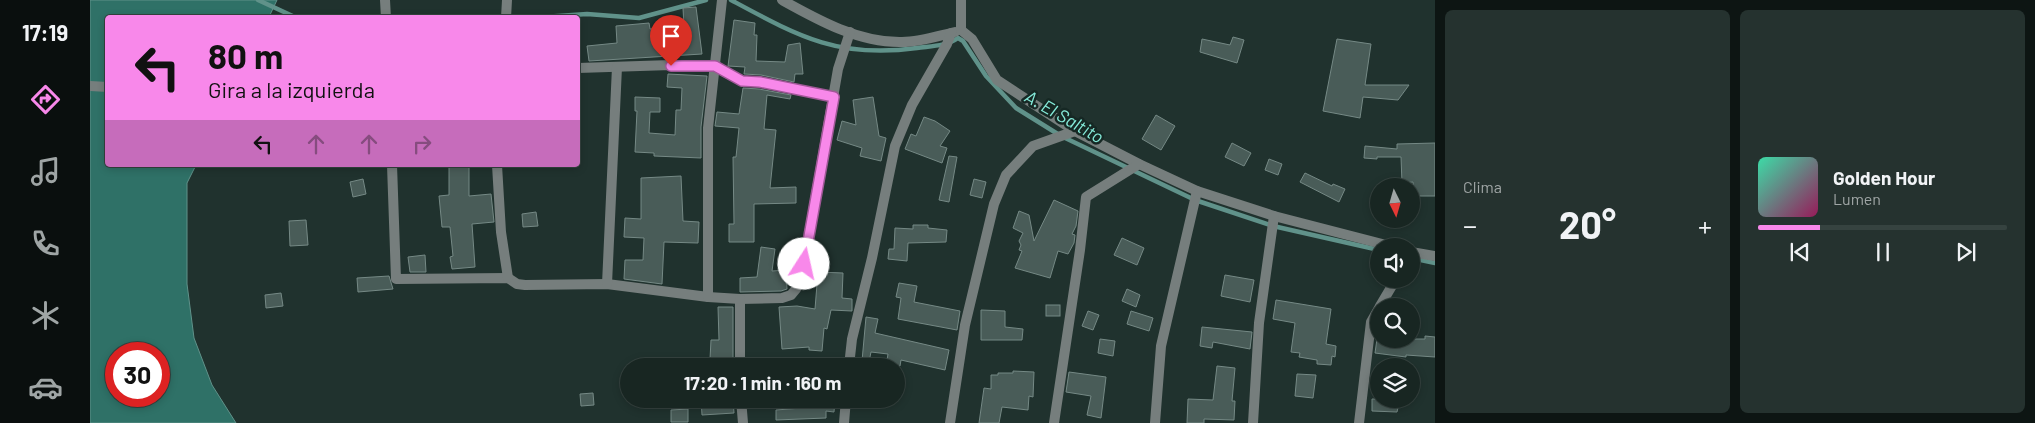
<!DOCTYPE html>
<html lang="es">
<meta charset="utf-8">
<style>
:root{--surface:#182622;--page:#25322f;--text:#f1f3f6;--muted:#9fa5a5;--line:#364340;--accent:#f888ea}
body{margin:0;font-family:Barlow,sans-serif;background:var(--page);color:var(--text);height:100vh;display:flex;flex-direction:column;font-size:19px;white-space:nowrap}
*{box-sizing:border-box;margin:0}
p{font-size:16px;color:var(--muted)}
.icon{flex:none;width:28px;height:28px;fill:none;stroke:currentColor;stroke-width:2;stroke-linecap:round;stroke-linejoin:round}
.map{position:relative;flex:1;overflow:hidden}
.sheet{display:flex;flex-direction:column;gap:10px;padding:10px;background:#0d1513;width:600px}
.sheet>*{flex:none}
.top-card{position:absolute;left:15px;top:15px;width:475px;height:152px;border-radius:5px;box-shadow:0 2px 8px #0003,0 0 0 1px var(--line);background:#f888ea;color:#111;overflow:hidden}
.needle{width:32px;rotate:175deg}
.buttons{position:absolute;left:1280px;top:178px;display:grid;gap:10px}
.buttons a{display:grid;place-items:center;width:50px;height:50px;border-radius:50%;background:var(--surface);box-shadow:0 2px 8px #0003,0 0 0 1px var(--line);font-size:25px}
.speed{position:absolute;left:15px;top:342px;display:flex;gap:10px;font-size:25px;font-weight:700;text-align:center}
.speed>*{display:grid;place-content:center;width:65px;height:65px;border-radius:50%;background:var(--surface);box-shadow:0 2px 8px #0003,0 0 0 1px var(--line);line-height:1}
.speed .limit{border:8px solid #d22;background:#fff;color:#111}
.pin{position:absolute;display:grid;place-items:center;width:42px;height:42px;color:#fff;margin:-51px -21px;border-radius:50% 50% 50% 0;rotate:-45deg;box-shadow:0 0 5px #0007}
.pin .icon{rotate:45deg}
.me{position:absolute;width:55px;margin:-28px;rotate:10deg;stroke-linejoin:round;filter:drop-shadow(0 0 4px #0008)}
.turn{display:flex;align-items:center;gap:18px;height:105px;padding:0 20px;font-size:22px}
.turn .icon{width:65px;height:65px;stroke-width:2.5}
.turn b{display:block;font-size:35px;line-height:42px}
.lanes{display:flex;align-items:center;height:48px;padding:0 20px;background:#0003;justify-content:center;gap:25px;direction:ltr}
.lanes .off{opacity:.35}
.big{font-size:38px;font-weight:700;line-height:1.1}
.sheet .card{flex:1;display:flex;flex-direction:column;justify-content:center;gap:8px;min-width:0;padding:0 18px;border-radius:8px;background:var(--page)}
.song{display:flex;align-items:center;gap:15px}
.cover{width:60px;height:60px;border-radius:8px;background:linear-gradient(135deg,hsl(160 70% 55%),hsl(330 70% 35%))}
.played{height:5px;border-radius:2px;background:linear-gradient(90deg,var(--accent) 25%,var(--line) 25%)}
.keys{display:flex;justify-content:space-around;direction:ltr}
.heat{display:flex;justify-content:space-between;align-items:center;font-size:28px;direction:ltr}
.sheet .tiles{flex:1;display:grid;gap:10px;grid-template-columns:repeat(2,1fr)}
.trip{position:absolute;left:530px;top:358px;width:285px;height:50px;border-radius:25px;background:var(--surface);box-shadow:0 2px 8px #0003,0 0 0 1px var(--line);font-weight:700;line-height:50px;text-align:center}
main{display:flex;flex:1;min-height:0}
.tab-bar{display:flex;flex-direction:column;width:90px;justify-content:space-around;align-items:center;background:#0a0f0e;color:var(--muted)}
.tab-bar .icon{width:35px;height:35px}
.tab-bar .active{color:var(--accent)}
.tab-bar b{font-size:22px;color:var(--text)}
.map>svg:first-child{display:block}
.water{fill:#2f7167;stroke:#60928a;fill-rule:evenodd}
.lines{fill:none;stroke-linecap:round;stroke-linejoin:round}
.stream{stroke:#60928a;stroke-width:4.5}
.building{fill:#495c58;stroke:#758985}
.minor{stroke:#767e7d;stroke-width:10}
.route-casing{stroke:#a15898;stroke-width:12}
.route{stroke:#f888ea;stroke-width:9}
.labels{text-anchor:middle;stroke-width:5;stroke-linejoin:round;paint-order:stroke}
.water-label{font-size:18px;font-style:italic;fill:#85ebda;stroke:#162824}
</style>
<main>
<nav class="tab-bar">
<b>17:19</b>
<svg class="icon active" aria-label="directions" viewBox="0 0 24 24"><path d="M12 3l9 9-9 9-9-9zM9 14v-3h6M13 9l2 2-2 2"/></svg>
<svg class="icon" aria-label="music" viewBox="0 0 24 24"><path d="M9 18V5l10-2v13"/><circle cx="6" cy="18" r="3"/><circle cx="16" cy="16" r="3"/></svg>
<svg class="icon" aria-label="phone" viewBox="0 0 24 24"><path d="M5 4h4l2 5-3 2q2 4 5 5l2-3 5 2v4C11 20 4 13 5 4z"/></svg>
<svg class="icon" aria-label="climate" viewBox="0 0 24 24"><path d="M12 3v18M4 7l16 10M4 17L20 7"/></svg>
<svg class="icon" aria-label="car" viewBox="0 0 24 24"><path d="M5 17H2v-5l4-1 3-4h7l3 4 3 1v5h-3M9 17h6M6 11h13"/><circle cx="7" cy="17" r="2"/><circle cx="17" cy="17" r="2"/></svg>
</nav>
<div class="map">
<svg width="1345" height="423" viewBox="0 0 1345 423">
<rect width="100%" height="100%" fill="#20322e"/>
<path class="water" d="M0,0H187L179,17L18,18V165H106L97,183V284L104,338L122,385L146,423H0ZM26,354H69V396H26Z"/>
<g class="lines">
<g class="stream">
<path d="M168,0L207,18"/>
<path d="M641,0C708,36 748,59 827,48C841,46 857,46 868,38L873,41L896,76L926,108L971,136L1105,200L1183,226L1289,250"/>
<path d="M438,18L497,14L549,18L616,0"/>
<path d="M1321,258L1345,263"/>
</g>
</g>
<g class="building">
<path d="M606,7L612,54L499,61L497,46L527,43L526,26L559,23L560,29L594,26L593,8Z"/>
<path d="M644,20L665,23L664,35H667L666,61L695,62L698,45L710,43L713,74H705L704,82L671,75L654,74L655,67L638,66Z"/>
<path d="M1143,37L1154,40L1147,63L1110,52L1112,39L1140,45Z"/>
<path d="M1247,39L1281,44L1275,85H1319L1308,100L1273,97L1270,118L1233,111Z"/>
<path d="M578,74L617,76L611,127V158L564,156V153L545,152L547,111H545V97L570,98V112H560L559,133L585,135L586,110H591L592,88L577,87Z"/>
<path d="M653,88L669,89L701,95L700,99L677,95L674,129L686,130L680,188L706,187V203L664,204V242H639V224H644L643,157H646L649,128L625,126L627,112L649,114Z"/>
<path d="M783,97L789,136L796,138L791,161L770,156L772,148L747,140L752,121L766,125L763,100Z"/>
<path d="M1066,115L1085,126L1071,150L1052,139Z"/>
<path d="M834,117L845,121L860,131L850,146L857,148L852,163L815,149L821,134L826,136Z"/>
<path d="M1142,143L1161,153L1154,166L1135,157Z"/>
<path d="M1345,143V196H1324L1323,182L1312,183L1311,157H1287V159L1274,158L1275,146L1307,149V144Z"/>
<path d="M859,156L867,157L859,202L849,200Z"/>
<path d="M1179,159L1192,164L1188,175L1175,170Z"/>
<path d="M359,165H379V196L401,194L404,222L382,224L385,267L362,269L360,257L363,256L360,227H352L349,196L359,195Z"/>
<path d="M1215,173L1242,186L1243,184L1255,189L1249,202L1210,182Z"/>
<path d="M591,176L593,221L609,222L608,243L574,242L572,284L534,279L535,260H553L554,238L534,237L535,218L551,219V178Z"/>
<path d="M273,179L276,194L263,197L260,182Z"/>
<path d="M884,179L896,182L892,198L880,195Z"/>
<path d="M964,200L988,211L986,226L982,234L985,235L984,243L978,254L968,251L960,278L925,268L932,251L929,250L931,245L929,241L933,233L923,228L929,211L939,215L944,241Z"/>
<path d="M446,212L448,226L433,227L432,214Z"/>
<path d="M216,220L218,245L200,246L199,221Z"/>
<path d="M823,225H838V228L857,230L856,242L818,243L817,261L798,259L799,249H804L805,228L823,229Z"/>
<path d="M1032,238L1054,248L1047,265L1024,255Z"/>
<path d="M671,247L685,249L682,271L696,270L697,289L691,291L650,292V278L667,277Z"/>
<path d="M335,255L336,272H320L318,257Z"/>
<path d="M728,272L753,273L752,298L762,299V311L741,310L737,329L734,328L732,351L719,350V347L692,349L689,307L707,306L725,309Z"/>
<path d="M1135,275L1164,280L1160,302L1131,296Z"/>
<path d="M299,276L303,289L268,292L267,278Z"/>
<path d="M809,283L827,286L824,302L870,311L867,330L808,319L811,298L806,297Z"/>
<path d="M1037,289L1050,295L1046,307L1032,301Z"/>
<path d="M191,293L193,306L176,308L175,295Z"/>
<path d="M1186,300L1241,309L1236,344L1246,346L1245,357L1242,356L1241,365L1227,364V360L1209,357L1210,353L1201,352L1205,323L1183,319Z"/>
<rect x="956" y="305" width="14" height="11"/>
<path d="M628,307H643V361L620,359L621,340H629Z"/>
<path d="M891,310L915,311V327L933,329L932,340H891Z"/>
<path d="M998,311L1009,315L1003,330L992,326Z"/>
<path d="M1041,311L1063,318L1059,331L1037,324Z"/>
<path d="M776,317L788,319L785,333L859,350L855,370L811,360L810,366H796L798,354L781,352L779,362L772,361Z"/>
<path d="M1112,327L1162,332L1160,349L1123,342L1122,348L1110,346Z"/>
<path d="M1335,336L1345,337V357L1316,355V357L1285,353L1287,339H1335Z"/>
<path d="M1010,339L1025,341L1023,356L1008,353Z"/>
<path d="M1127,366L1145,368L1142,401H1145L1144,420L1114,419V423H1097L1098,399L1123,400Z"/>
<path d="M923,371L944,372L943,397L939,396L938,410L912,407L909,423H889L894,388L901,389V375H908V373H923Z"/>
<path d="M979,372L1016,377L1011,418L997,415L1001,396L976,392Z"/>
<path d="M1207,374L1226,375L1223,398L1205,396Z"/>
<path d="M503,393L504,405L491,406L490,394Z"/>
<path d="M611,399H643L644,413L612,415Z"/>
<path d="M713,399H745L744,412L736,411V418L686,420V410L712,408Z"/>
<path d="M1282,399H1310L1307,412L1282,411Z"/>
<path d="M598,409V422H581V410Z"/>
</g>
<g class="lines">
<g class="minor">
<path d="M295,0L296,18"/>
<path d="M692,0C728,20 769,43 812,42C830,42 848,36 865,32"/>
<path d="M416,18L417,0"/>
<path d="M871,30L882,39L907,80L985,131L1049,164L1107,191L1184,216L1300,246"/>
<path d="M871,30V0"/>
<path d="M488,68L581,65L625,67L652,81L670,82L744,97"/>
<path d="M0,86L18,87"/>
<path d="M302,165L306,279L418,278L427,284L435,285L517,284L618,297L650,299L692,298L701,295L706,289L711,280L748,69L760,32"/>
<path d="M407,165L411,232L418,278"/>
<path d="M1321,252L1345,256"/>
<path d="M517,284L527,67"/>
<path d="M618,297V128L632,0"/>
<path d="M1290,306L1306,279"/>
<path d="M650,366V299"/>
<path d="M759,366L762,339L782,258L805,146L822,105L857,44L861,33"/>
<path d="M651,399L653,423"/>
<path d="M754,423L756,399"/>
<path d="M860,423L875,325L904,204L916,175L943,146L985,131"/>
<path d="M964,423L990,250L996,197L1049,164"/>
<path d="M1065,423L1071,346L1107,191"/>
<path d="M1163,423L1169,323L1184,216"/>
<path d="M1269,423L1281,322L1289,308"/>
</g>
</g>
<g class="lines">
<defs>
<path id="route" d="M581,66H625L652,81L670,82L744,97L714,264"/>
</defs>
<use href="#route" class="route-casing"/>
<use href="#route" class="route"/>
</g>
<g class="labels">
<g class="water-label">
<text transform="translate(974 117) rotate(30)" y="6">A. El Saltito</text>
</g>
</g>
</svg>
<div class="buttons">
<a><svg class="needle" viewBox="-14 -14 28 28"><path d="M0-13l5 13h-10z" fill="#e53935"/><path d="M0 13l5-13h-10z" fill="#9fa5a5"/></svg></a>
<a><svg class="icon" aria-label="sound" viewBox="0 0 24 24"><path d="M4 9h4l5-4v14l-5-4H4zM17 9q2 3 0 6"/></svg></a>
<a><svg class="icon" aria-label="search" viewBox="0 0 24 24"><circle cx="10" cy="10" r="6"/><path d="M15 15l6 6"/></svg></a>
<a><svg class="icon" aria-label="layers" viewBox="0 0 24 24"><path d="M12 4l9 5-9 5-9-5zM3 14l9 5 9-5"/></svg></a>
</div>
<div class="speed"><div class="limit">30</div></div>
<div class="pin" style="left:581px;top:66px;background:#d93025"><svg class="icon" aria-label="arrive" viewBox="0 0 24 24"><path d="M6 21V4h12l-3 4 3 4H6"/></svg></div>
<svg class="me" style="left:714px;top:264px" viewBox="-20 -20 40 40"><circle r="19" fill="#fff"/><path d="M0-13L10 11 0 6-10 11z" fill="#f888ea"/></svg>
<div class="trip">17:20 · 1 min · 160 m</div>
<div class="top-card">
<div class="turn"><svg class="icon" aria-label="left" viewBox="0 0 24 24"><path d="M17 20v-9H6M10 6l-5 5 5 5"/></svg><div><b>80 m</b>Gira a la izquierda</div></div>
<div class="lanes"><svg class="icon" aria-label="left" viewBox="0 0 24 24"><path d="M17 20v-9H6M10 6l-5 5 5 5"/></svg><svg class="icon off" aria-label="ahead" viewBox="0 0 24 24"><path d="M12 20V5M6 11l6-6 6 6"/></svg><svg class="icon off" aria-label="ahead" viewBox="0 0 24 24"><path d="M12 20V5M6 11l6-6 6 6"/></svg><svg class="icon off" aria-label="right" viewBox="0 0 24 24"><path d="M7 20v-9h11M14 6l5 5-5 5"/></svg></div>
</div>
</div>
<section class="sheet">
<div class="tiles">
<div class="card"><p>Clima</p>
<div class="heat"><a>−</a><b class="big">20°</b><a>+</a></div>
</div>
<div class="card">
<div class="song"><i class="cover"></i><div><b>Golden Hour</b><p>Lumen</p></div></div>
<div class="played"></div>
<div class="keys"><svg class="icon" aria-label="previous" viewBox="0 0 24 24"><path d="M18 5L8 12l10 7zM5 5v14"/></svg><svg class="icon" aria-label="pause" viewBox="0 0 24 24"><path d="M8 5v14M16 5v14"/></svg><svg class="icon" aria-label="next" viewBox="0 0 24 24"><path d="M6 5l10 7-10 7zM19 5v14"/></svg></div>
</div>
</div>
</section>
</main>
